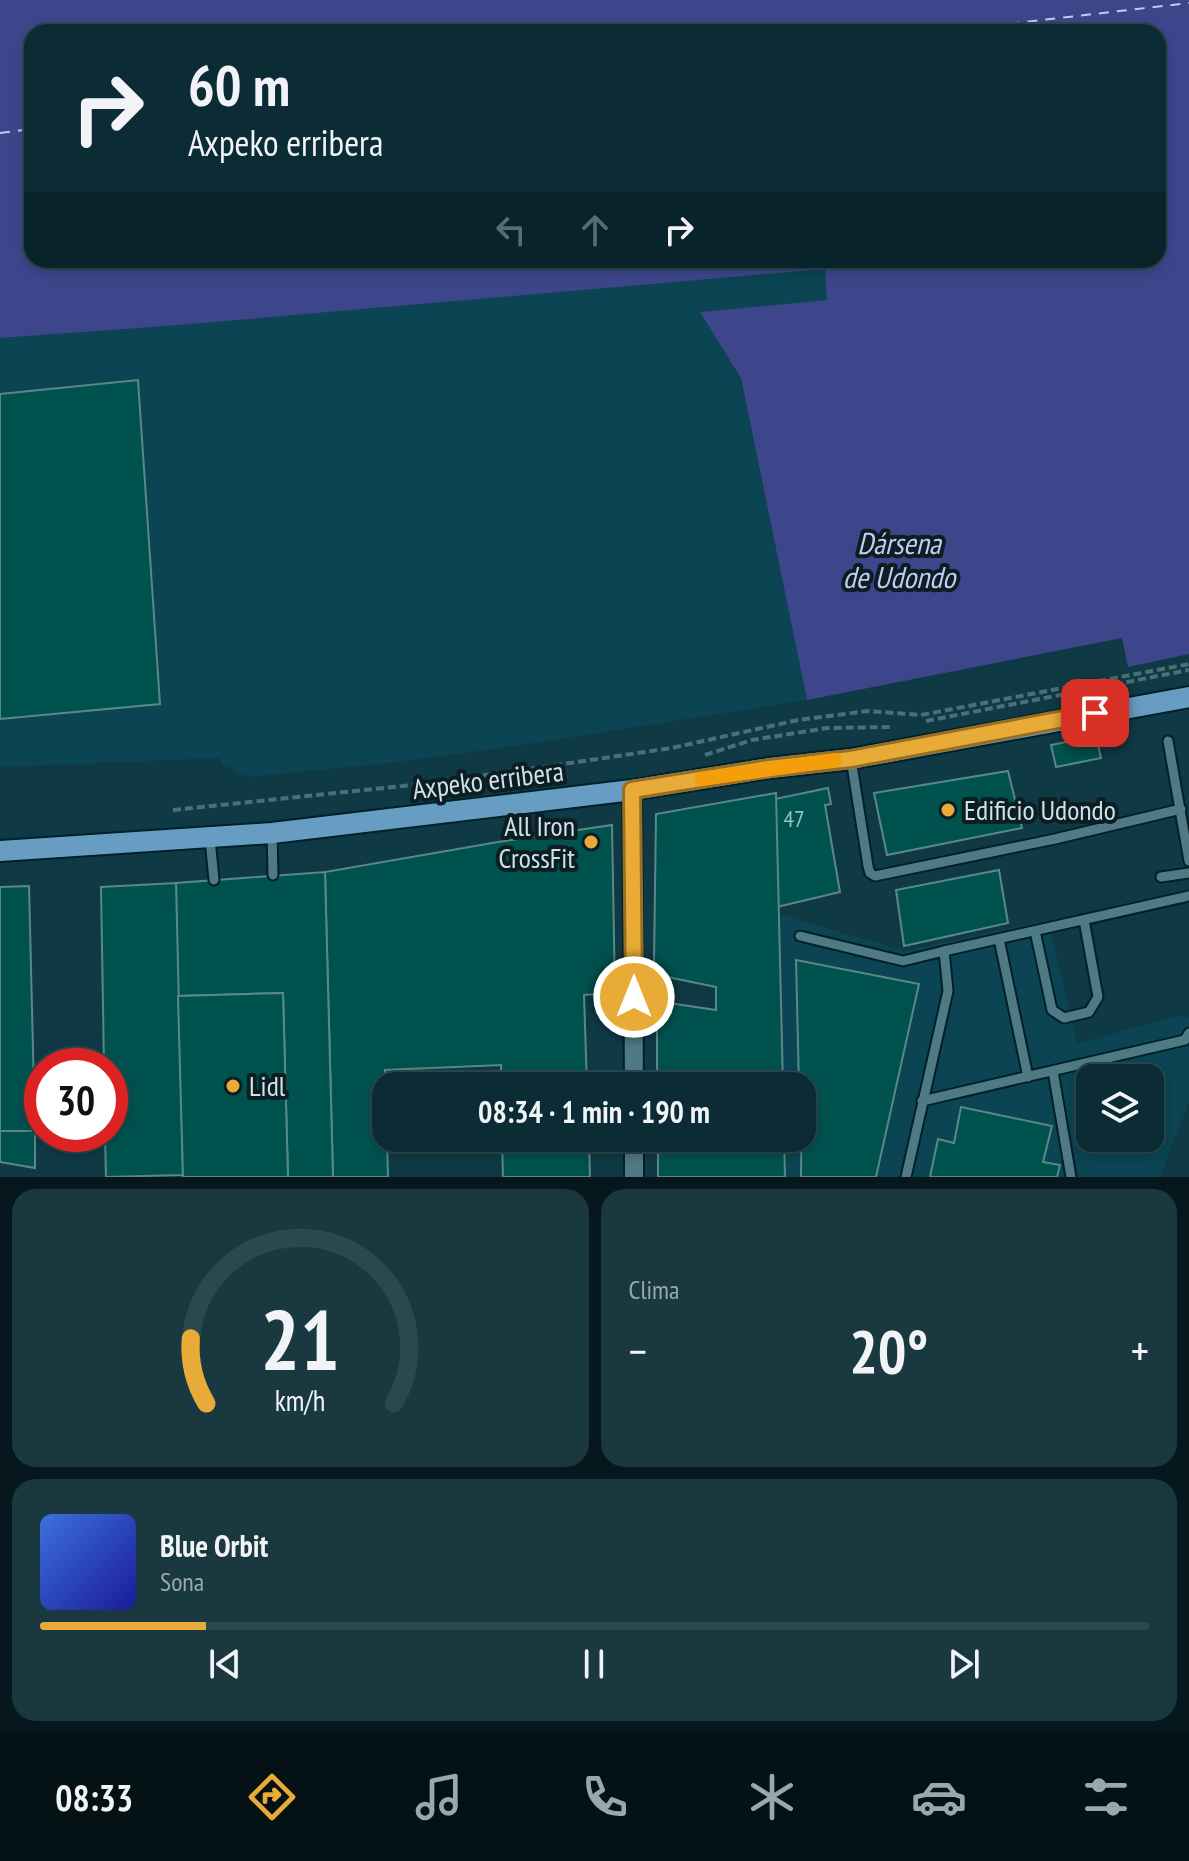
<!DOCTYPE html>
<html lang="es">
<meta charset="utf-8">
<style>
:root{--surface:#0b2c34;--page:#193840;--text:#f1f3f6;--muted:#9aa7ac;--line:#2b484f;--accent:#e8ab37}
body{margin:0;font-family:"PT Sans Narrow",sans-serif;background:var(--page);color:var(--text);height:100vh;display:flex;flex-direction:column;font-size:30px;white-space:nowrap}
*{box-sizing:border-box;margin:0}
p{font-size:26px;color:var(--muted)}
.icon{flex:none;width:44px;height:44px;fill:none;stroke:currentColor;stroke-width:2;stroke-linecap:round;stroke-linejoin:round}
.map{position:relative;height:1177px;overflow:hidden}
.sheet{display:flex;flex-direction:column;gap:12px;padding:12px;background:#06181d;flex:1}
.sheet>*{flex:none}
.banner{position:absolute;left:24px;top:24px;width:1142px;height:244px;border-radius:24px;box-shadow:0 4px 12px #0003,0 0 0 2px var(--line);background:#0b2c34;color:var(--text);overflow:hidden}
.buttons{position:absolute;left:1076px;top:1064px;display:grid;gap:16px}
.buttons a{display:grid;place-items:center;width:88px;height:88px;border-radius:16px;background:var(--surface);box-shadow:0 4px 12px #0003,0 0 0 2px var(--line);font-size:40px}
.speed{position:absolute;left:24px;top:1048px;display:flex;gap:16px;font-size:40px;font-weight:700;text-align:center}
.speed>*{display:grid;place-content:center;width:104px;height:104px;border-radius:50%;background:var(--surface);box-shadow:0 4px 12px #0003,0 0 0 2px var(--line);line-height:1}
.speed .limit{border:12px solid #d22;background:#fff;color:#111}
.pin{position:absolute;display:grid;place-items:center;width:68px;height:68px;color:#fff;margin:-34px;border-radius:16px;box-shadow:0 4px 12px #0006}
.me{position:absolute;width:88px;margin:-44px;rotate:0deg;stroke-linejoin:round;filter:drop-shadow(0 0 6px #0008)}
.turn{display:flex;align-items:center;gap:28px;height:168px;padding:0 32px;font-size:36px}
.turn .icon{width:104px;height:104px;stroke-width:2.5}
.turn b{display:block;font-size:56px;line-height:68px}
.lanes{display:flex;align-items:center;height:76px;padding:0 32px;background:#0003;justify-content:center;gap:40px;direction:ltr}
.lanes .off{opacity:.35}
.big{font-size:60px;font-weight:700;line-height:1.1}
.sheet .widget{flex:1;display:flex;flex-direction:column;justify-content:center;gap:12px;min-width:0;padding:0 28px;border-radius:24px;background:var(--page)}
.sheet .dial{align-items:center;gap:0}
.dial svg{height:208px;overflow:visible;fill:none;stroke:var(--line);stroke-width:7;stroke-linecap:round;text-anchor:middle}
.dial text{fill:var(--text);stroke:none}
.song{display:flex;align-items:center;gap:24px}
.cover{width:96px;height:96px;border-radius:12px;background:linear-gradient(135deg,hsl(220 70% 55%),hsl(240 70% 35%))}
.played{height:8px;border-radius:4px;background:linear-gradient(90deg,var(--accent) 15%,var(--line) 15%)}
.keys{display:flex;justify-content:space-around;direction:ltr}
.heat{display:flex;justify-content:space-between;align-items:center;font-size:44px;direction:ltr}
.sheet .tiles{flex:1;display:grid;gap:12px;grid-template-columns:1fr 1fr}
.widget:last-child{grid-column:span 2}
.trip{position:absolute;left:372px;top:1072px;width:444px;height:80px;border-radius:24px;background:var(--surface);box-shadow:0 4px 12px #0003,0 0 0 2px var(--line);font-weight:700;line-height:80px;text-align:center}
.tab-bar{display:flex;height:128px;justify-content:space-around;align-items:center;background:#041215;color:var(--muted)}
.tab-bar .icon{width:56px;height:56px}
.tab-bar .selected{color:var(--accent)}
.tab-bar b{font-size:36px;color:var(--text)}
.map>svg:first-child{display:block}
.built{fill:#0b4452;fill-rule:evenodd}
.water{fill:#3d468b;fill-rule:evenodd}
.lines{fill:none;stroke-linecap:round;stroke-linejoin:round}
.ferry{stroke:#c1cbf3;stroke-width:2;stroke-dasharray:10 8;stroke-linecap:butt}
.building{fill:#00524f;stroke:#5b8885;stroke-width:2}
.service-casing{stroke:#012028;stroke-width:13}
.minor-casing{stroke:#012028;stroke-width:22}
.primary-casing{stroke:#012028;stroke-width:24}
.path{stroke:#4b6f78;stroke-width:4;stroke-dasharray:8 4;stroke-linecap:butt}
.service{stroke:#507986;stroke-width:9}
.minor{stroke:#507986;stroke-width:18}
.primary{stroke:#679dc3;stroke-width:20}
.route-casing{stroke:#976f24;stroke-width:20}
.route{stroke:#e8ab37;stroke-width:14}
.slow{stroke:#f59e0b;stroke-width:14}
.poi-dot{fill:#e8ab37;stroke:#0d1e23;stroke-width:3}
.labels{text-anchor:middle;stroke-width:8;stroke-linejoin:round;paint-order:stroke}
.number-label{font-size:24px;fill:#9abec2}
.street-label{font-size:28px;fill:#cde2e9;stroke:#0d1e23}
.poi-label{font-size:28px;fill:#cde2e9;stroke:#0d1e23;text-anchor:start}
.water-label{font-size:30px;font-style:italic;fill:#c1cbf3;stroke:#0d1e23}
</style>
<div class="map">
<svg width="1189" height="1177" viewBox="0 0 1189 1177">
<rect width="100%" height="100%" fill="#0f3a45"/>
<g class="built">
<path d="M825,269L828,300L701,313L740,376L807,700L515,746L389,763L247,777L223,765L219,758L0,767V338L180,325Z"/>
<path d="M780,914L904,951L1048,920L1077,1043L1180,1016L1189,1018V1102L1160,1177H785L784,1138H802V1086H783ZM1090,1078H1150V1138H1090Z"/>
</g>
<path class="water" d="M0,0H1189V654L1128,667L1122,638L807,700L741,378L700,312L827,300L825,269L180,325L0,338ZM32,32H1158V260H32Z"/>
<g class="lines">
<g class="ferry">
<path d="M938,32L1189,3"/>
<path d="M0,133L32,129"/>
</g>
</g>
<g class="building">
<path d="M138,380L160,704L0,719V394Z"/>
<path d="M1096,736L1101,758L1056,767L1051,745Z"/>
<path d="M1008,771L1022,828L887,855L874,793Z"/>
<path d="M828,788L831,804L825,805L840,892L777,907L775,799Z"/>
<path d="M776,793L783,1086H657V1008L669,1003L716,1010V987L668,977L654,963L656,814Z"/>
<path d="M612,825L615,993L584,995L587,1086H501V1065L385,1070L388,1177H333L325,872L498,842Z"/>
<path d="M999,870L1008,923L904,946L896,890Z"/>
<path d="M325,872L333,1177H288L283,993L178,996L176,883Z"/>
<path d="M176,883L183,1175L106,1177L105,1134H110V1066H104L101,887Z"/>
<path d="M29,886L35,1131H0V887Z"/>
<path d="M796,960L919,984L876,1177H801L802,1086H799Z"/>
<path d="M283,993L288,1177H183L178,996Z"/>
<path d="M961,1107L1052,1126L1043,1162L1060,1165L1057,1177H930L938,1139L954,1143Z"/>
<path d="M0,1131H35V1168L0,1162Z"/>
<path d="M502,1138H589L590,1177H503Z"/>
<path d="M658,1138H784L785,1177H658Z"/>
</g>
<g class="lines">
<defs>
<g id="service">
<path d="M1168,741L1189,861"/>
<path d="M851,759L868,866L870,873L875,876L1055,839L1181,809"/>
<path d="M272,833L273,875"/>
<path d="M210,839L214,880"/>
<path d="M1161,877L1189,873"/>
<path d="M1035,931L1052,1010L1064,1018L1089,1012L1098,997L1084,920"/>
<path d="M800,936L903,961L944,951L948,991L906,1177"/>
<path d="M999,939L1028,1077"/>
<path d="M944,951L1189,896"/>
<path d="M1053,1071L1071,1177"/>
<path d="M922,1101L1185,1040L1189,1033"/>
</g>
<g id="minor">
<path d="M632,790L634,1086"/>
<path d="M634,1138V1177"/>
</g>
<path id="primary" d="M0,851L272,833L632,790L770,768L851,759L1189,697"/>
</defs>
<use href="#service" class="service-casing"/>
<use href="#minor" class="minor-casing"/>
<use href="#primary" class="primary-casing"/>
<g class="path">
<path d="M926,721L1189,670"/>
<path d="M705,755L752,740L827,728L893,727"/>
<path d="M173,810L403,786L543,767L672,748L798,720L868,711L921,715L1189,664"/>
</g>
<use href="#service" class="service"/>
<use href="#minor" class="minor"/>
<use href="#primary" class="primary"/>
</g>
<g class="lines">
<defs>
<path id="route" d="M634,997L632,790L770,768L851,759L1095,713"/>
</defs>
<use href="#route" class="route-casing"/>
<use href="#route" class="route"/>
<path class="slow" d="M701,779L835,760"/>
</g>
<g class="poi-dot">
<circle cx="948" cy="810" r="8"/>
<circle cx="591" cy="842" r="8"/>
<circle cx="233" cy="1086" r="8"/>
</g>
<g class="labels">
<g class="number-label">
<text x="794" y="827">47</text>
</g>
<g class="street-label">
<text transform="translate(488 780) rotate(-7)" y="10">Axpeko erribera</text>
</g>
<g class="poi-label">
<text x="964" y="820">Edificio Udondo</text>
<text x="575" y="836" text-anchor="end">All Iron<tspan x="575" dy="32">CrossFit</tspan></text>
<text x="249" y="1096">Lidl</text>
</g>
<g class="water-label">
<text x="899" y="554">Dársena<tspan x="899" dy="34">de Udondo</tspan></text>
</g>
</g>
</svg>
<div class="buttons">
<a><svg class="icon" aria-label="layers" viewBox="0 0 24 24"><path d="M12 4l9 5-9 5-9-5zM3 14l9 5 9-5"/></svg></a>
</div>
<div class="speed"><div class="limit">30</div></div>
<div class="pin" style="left:1095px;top:713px;background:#d93025"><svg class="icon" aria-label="arrive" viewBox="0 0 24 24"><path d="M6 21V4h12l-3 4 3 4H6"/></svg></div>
<svg class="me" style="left:634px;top:997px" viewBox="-20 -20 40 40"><circle r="17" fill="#e8ab37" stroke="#fff" stroke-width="3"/><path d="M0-11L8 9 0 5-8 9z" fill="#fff"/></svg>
<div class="trip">08:34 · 1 min · 190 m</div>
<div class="banner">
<div class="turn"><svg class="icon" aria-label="right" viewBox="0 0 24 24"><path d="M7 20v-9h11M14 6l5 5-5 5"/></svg><div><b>60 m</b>Axpeko erribera</div></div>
<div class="lanes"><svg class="icon off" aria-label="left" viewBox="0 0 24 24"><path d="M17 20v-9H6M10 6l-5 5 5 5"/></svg><svg class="icon off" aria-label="ahead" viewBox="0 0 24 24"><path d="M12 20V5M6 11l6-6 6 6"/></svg><svg class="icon" aria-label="right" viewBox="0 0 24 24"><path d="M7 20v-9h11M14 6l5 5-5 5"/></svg></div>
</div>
</div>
<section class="sheet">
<div class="tiles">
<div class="widget dial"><svg viewBox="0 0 100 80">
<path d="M14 69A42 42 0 1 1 86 69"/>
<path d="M14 69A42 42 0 0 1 8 44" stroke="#e8ab37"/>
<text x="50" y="56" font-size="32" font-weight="700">21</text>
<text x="50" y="72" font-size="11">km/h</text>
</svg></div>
<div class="widget"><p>Clima</p>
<div class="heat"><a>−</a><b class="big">20°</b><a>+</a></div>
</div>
<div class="widget">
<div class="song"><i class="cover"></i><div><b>Blue Orbit</b><p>Sona</p></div></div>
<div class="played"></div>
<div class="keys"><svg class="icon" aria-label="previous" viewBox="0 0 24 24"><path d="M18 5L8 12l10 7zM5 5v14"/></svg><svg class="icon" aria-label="pause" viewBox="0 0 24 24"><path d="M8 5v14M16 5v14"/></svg><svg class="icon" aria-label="next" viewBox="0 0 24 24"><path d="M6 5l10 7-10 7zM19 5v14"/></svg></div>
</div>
</div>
</section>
<nav class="tab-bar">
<b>08:33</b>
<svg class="icon selected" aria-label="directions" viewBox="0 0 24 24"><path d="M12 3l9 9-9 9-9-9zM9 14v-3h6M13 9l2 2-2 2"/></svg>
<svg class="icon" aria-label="music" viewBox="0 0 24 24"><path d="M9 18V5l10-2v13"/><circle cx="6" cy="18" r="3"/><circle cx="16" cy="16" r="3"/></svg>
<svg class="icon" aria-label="phone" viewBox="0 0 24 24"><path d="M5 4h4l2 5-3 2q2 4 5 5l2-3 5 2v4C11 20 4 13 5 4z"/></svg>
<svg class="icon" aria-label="climate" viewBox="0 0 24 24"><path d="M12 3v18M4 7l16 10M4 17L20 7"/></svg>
<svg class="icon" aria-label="car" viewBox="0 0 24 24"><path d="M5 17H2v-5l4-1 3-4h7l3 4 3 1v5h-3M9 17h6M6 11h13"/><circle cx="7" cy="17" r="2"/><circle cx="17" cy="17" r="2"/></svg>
<svg class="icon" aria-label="filters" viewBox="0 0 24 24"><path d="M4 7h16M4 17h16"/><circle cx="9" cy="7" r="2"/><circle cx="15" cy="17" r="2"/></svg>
</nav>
